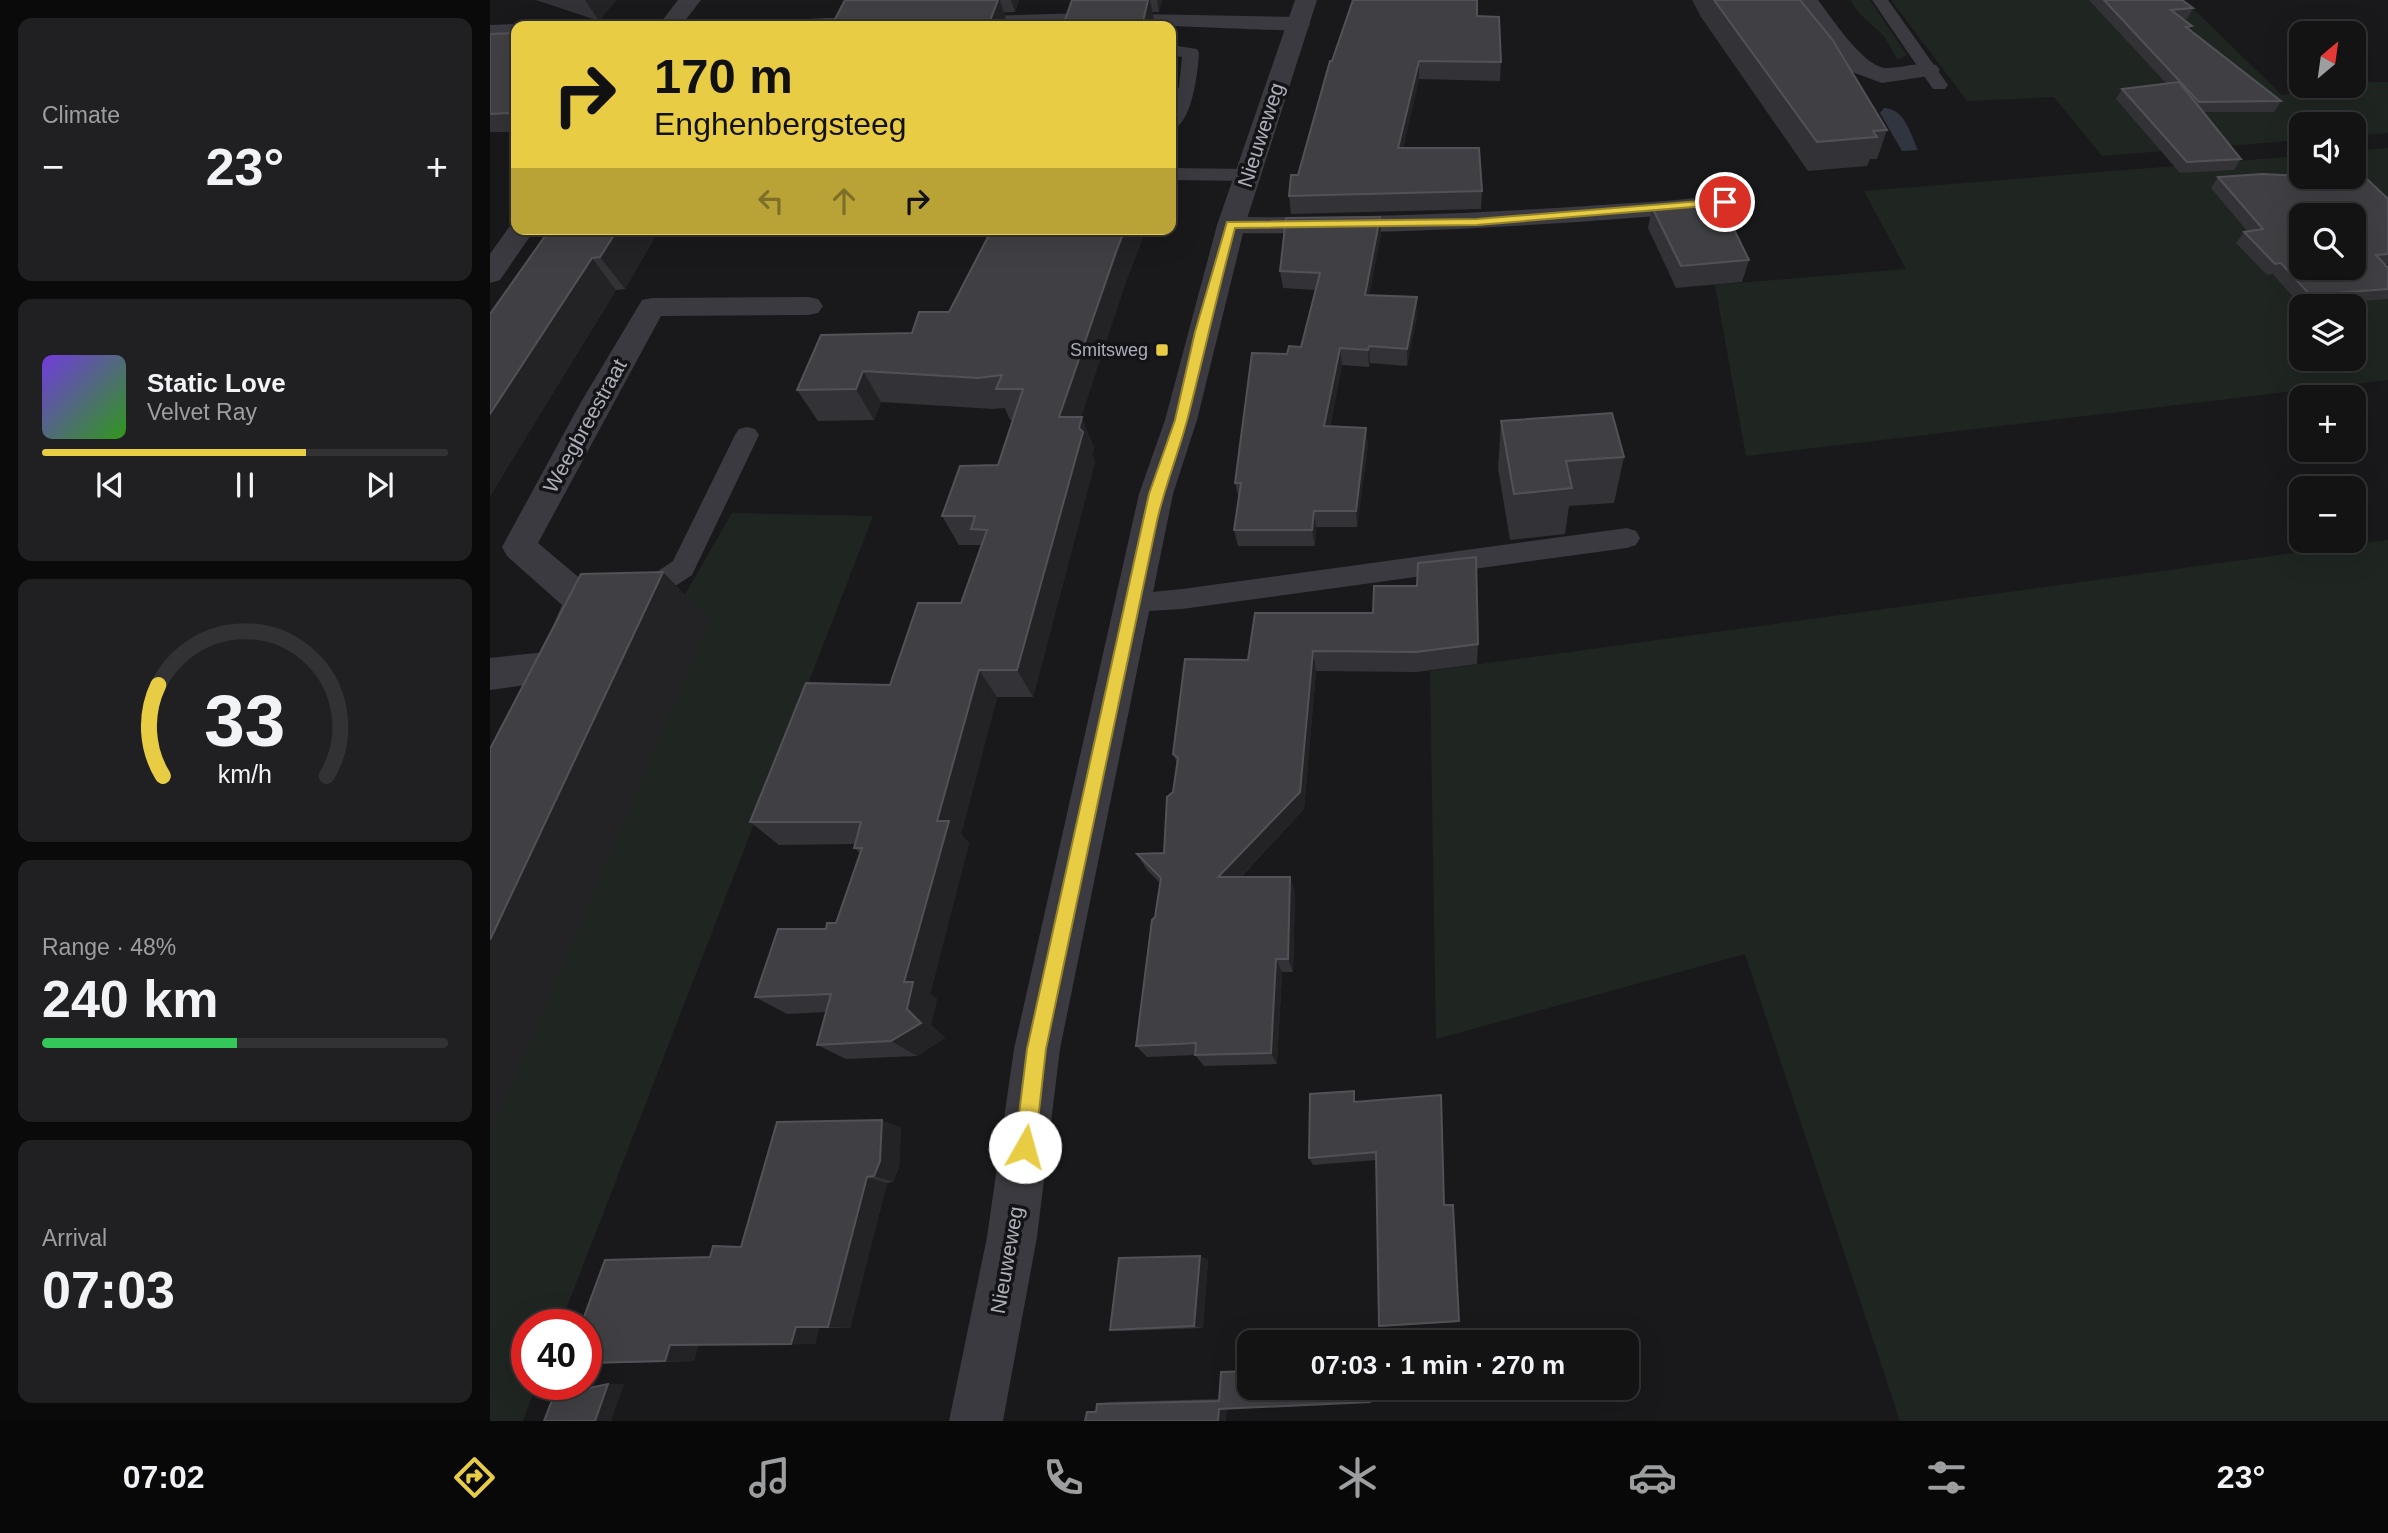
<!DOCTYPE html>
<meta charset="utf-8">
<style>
:root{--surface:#131314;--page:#202022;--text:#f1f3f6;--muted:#9d9ea0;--line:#323234;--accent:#e8cc44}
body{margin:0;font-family:Helvetica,sans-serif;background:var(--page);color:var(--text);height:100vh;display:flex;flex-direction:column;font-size:26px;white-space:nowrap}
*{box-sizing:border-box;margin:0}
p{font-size:23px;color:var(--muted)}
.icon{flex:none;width:38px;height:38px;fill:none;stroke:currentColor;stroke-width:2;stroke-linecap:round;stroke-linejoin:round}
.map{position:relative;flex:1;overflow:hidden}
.drawer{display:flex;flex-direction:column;gap:18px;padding:18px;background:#0a0a0b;width:490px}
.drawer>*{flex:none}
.hud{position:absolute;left:21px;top:21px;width:665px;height:214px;border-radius:14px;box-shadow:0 7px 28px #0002,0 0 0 2px var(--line);background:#e8cc44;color:#111;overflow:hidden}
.needle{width:46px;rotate:29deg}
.controls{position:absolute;left:1799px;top:21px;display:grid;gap:14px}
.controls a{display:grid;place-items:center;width:77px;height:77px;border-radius:14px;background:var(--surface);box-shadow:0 7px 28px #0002,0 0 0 2px var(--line);font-size:35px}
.speed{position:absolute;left:21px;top:1309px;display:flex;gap:14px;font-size:35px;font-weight:700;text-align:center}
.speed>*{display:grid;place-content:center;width:91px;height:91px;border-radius:50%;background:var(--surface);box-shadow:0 7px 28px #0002,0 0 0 2px var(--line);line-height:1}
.speed .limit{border:10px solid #d22;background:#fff;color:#111}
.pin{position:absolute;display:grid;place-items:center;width:60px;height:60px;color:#fff;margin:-30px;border:4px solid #fff;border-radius:50%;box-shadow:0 2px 7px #0007}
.me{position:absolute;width:77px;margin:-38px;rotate:7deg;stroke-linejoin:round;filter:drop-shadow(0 0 5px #0008)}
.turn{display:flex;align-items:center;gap:24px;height:147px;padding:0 28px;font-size:32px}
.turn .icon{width:91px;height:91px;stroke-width:2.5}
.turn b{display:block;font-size:49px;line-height:60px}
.lanes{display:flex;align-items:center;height:66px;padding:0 28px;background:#0003;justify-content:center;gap:35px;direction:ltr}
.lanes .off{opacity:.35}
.big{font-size:52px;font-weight:800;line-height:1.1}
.drawer .widget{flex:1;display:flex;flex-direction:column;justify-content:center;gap:10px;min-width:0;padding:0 24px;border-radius:14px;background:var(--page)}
.drawer .dial{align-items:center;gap:0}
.dial svg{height:182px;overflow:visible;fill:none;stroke:var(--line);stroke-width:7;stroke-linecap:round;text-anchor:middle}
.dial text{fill:var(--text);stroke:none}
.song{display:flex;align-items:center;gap:21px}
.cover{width:84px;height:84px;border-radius:10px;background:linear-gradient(135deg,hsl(260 70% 55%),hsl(110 70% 35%))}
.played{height:7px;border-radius:4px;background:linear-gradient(90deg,var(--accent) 65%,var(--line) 65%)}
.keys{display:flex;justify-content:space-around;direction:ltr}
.heat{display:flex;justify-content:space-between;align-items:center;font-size:38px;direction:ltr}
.charge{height:10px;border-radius:5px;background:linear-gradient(90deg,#34c759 48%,var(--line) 0)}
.trip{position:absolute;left:747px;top:1330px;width:402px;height:70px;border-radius:14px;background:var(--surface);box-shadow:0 7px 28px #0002,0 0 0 2px var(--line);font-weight:800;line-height:70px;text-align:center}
.tab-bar{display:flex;height:112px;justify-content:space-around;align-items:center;background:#080808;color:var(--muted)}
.tab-bar .icon{width:49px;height:49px}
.tab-bar .selected{color:var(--accent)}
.tab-bar b{font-size:32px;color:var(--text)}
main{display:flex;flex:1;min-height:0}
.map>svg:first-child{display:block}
.green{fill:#1f2621;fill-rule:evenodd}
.water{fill:#30353f}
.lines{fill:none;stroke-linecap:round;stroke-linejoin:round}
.service{fill:#3a3a40;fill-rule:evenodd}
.minor{fill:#3a3a40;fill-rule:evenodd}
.tertiary{fill:#3a3a40;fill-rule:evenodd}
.wall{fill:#333236}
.shaded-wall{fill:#232325}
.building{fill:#404044;stroke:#515157;stroke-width:2;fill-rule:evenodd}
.route{fill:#e8cc44;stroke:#97852c;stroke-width:2}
.poi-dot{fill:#e8cc44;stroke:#141416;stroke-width:2.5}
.labels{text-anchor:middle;stroke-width:7;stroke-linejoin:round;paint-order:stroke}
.far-poi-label{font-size:18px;fill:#acaeba;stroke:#141416;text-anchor:end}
.street-label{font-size:21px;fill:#acaeba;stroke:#141416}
</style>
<main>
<section class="drawer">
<div class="widget"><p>Climate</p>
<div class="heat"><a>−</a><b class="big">23°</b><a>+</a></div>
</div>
<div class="widget">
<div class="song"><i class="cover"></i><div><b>Static Love</b><p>Velvet Ray</p></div></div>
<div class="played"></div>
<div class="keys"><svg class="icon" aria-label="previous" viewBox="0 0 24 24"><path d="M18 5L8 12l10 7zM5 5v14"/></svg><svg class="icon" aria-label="pause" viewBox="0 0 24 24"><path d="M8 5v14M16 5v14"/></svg><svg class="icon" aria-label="next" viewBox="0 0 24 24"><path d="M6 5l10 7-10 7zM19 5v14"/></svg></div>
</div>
<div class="widget dial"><svg viewBox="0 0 100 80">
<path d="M14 69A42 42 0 1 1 86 69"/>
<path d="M14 69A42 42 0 0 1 12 29" stroke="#e8cc44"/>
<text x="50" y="56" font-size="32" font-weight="700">33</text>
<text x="50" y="72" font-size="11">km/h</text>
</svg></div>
<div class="widget"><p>Range · 48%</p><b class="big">240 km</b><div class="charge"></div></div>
<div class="widget"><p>Arrival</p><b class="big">07:03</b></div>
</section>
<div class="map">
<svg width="1898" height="1421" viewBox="0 0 1898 1421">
<rect width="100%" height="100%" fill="#19191b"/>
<g class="green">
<path d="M1360,0H1380L1417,55L1408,60L1393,35L1370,14Z"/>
<path d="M1401,0H1694L1792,95L1842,86H1864V82H1898V133L1864,136V124H1811V140L1612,156L1564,97L1477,101Z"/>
<path d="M1898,148V380L1256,456L1225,285L1416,269L1374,191L1811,156V177H1864V151ZM1811,215H1864V268H1811ZM1811,306H1864V359H1811Z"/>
<path d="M242,513L383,516L70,1325H37V1384H47L33,1421H0V885L186,610Z"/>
<path d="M1898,540V1421H1410L1255,954L946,1039L940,671Z"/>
</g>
<path class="water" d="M1394,108C1415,109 1420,133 1428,150L1412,151L1390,113Z"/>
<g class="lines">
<g class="service">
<path d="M1382,0H1398L1458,85L1455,89H1443Z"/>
<path d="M681,45L707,49L709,53C708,72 702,125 681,130V106L689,87L692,57L681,55Z"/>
<path d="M681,168L758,169L767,175L758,181L681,180Z"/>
<path d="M257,427L265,429L269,435L202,575L170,596L143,602L134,599L130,592L134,585L155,580L183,561L245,435L249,429Z"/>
<path d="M1137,528L1146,531L1150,538L1146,545L1137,548L692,609L642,612L633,609L629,602L633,595L692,589Z"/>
</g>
<g class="minor">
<path d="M188,0H211L191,26H168Z"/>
<path d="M1305,0H1328C1342,18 1374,68 1397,68C1414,68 1430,61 1446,65L1450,70L1446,75L1392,83L1362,72Z"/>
<path d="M596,13L809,17L817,19L820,24L817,29L809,31L681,26H454L453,24L456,19L464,17Z"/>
<path d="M26,24L34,26H26V38L0,39V25Z"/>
<path d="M1250,190L1259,192L1263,198L1259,204L1235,210C1070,225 906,235 741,233L731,231L727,225L731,219L741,217C860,218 978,214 1097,206C1147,202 1201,202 1250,190Z"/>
<path d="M26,222V229H45L10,280L0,283V254L22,223Z"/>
<path d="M318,297L328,299L333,306L328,313L318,315L171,316L48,543L105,591L110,601L90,647L77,651L64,647L59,636L72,605L17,556L12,547L91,402L152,300L162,298Z"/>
<path d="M64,651L77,655L83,666L77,677L64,681L0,690V658Z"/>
</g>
<path class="tertiary" d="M805,0H827L755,225L707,420L683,494L570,1049L547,1237L513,1421H459L497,1237L524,1049L649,494L675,420L727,225Z"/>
</g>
<g class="wall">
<path d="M46,0H126L109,21Z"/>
<path d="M355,0H529L525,12L345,19Z"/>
<path d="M582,0H672L669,12H662L665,26Z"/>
<path d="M1202,0H1310L1397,130L1387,159H1380L1377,166L1318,171L1211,17Z"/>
<path d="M1599,0H1692L1703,8L1697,19H1693L1700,30L1791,101L1784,112H1714L1751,159L1744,170L1690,173L1626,99L1632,89L1676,83Z"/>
<path d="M987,16L1011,62L1010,81L929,79L913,148L992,191L991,209L801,214L799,196L808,175L842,61Z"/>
<path d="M26,33V132H0V34Z"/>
<path d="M1728,177L1898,199V264H1894L1898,268V299L1811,306L1783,274L1777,275L1746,243L1754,232H1758L1721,188Z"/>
<path d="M1162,207L1259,260L1252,282L1186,288L1158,228Z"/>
<path d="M60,229H293L291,233L166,235L135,289L126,290L0,496V314Z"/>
<path d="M326,229H441L440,232Z"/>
<path d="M502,229H656L635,284L591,417L604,448L602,454L605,462L543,697H507L471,834L479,843L440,994L447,999L441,1025L455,1038L427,1056L356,1059L327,1045L336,1012L297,1014L265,997L336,929L346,923L370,853L364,848L365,844L289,845L260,822L400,685L471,603L491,547L490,545H469L452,516L508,465L523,420H520L515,408L503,409L391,402L384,420L328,421L307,390L422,333L459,312Z"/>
<path d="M891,234L879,295L927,297V315L917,366L880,363L879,367L852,365L840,426L878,445L867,527H826L825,546H748L744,530L749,499L745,483L797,354L811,347L825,290L793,288L790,271Z"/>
<path d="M1011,421L1134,457L1124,503L1079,506L1075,534L1020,540L1008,468Z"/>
<path d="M765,613L988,644L987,664L927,672L826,671L814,809L751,877H800L805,892L803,972H792L787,1064L714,1066L705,1055L657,1057L646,1046L670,883L657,870L647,854L674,853L687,763L683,754L758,660Z"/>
<path d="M867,1100V1102L954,1205L968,1322L891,1327L889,1326L886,1160L823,1165L819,1158Z"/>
<path d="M411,1127L409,1168L403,1182L397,1183L360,1328H329L325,1344L208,1345L204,1361L96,1364L220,1257L251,1247Z"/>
<path d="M718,1259L713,1328L632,1331L620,1330Z"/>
<path d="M729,1399L882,1400L736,1409V1421H595L597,1412L607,1410V1404L619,1402Z"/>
</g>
<g class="shaded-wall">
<path d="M95,0H126L109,21Z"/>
<path d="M508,0H510L518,26H498Z"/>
<path d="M521,0H529L525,12Z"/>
<path d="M658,0H660L665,26H652Z"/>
<path d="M667,0H672L669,12Z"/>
<path d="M929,61V79L909,167L908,148Z"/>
<path d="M26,106V121L21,113Z"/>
<path d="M890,217L891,234L876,312L875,295Z"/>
<path d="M128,229H162L166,235L135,289L110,257Z"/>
<path d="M635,229H656L635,284L581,448L569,417L626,252Z"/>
<path d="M102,258L126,290L0,496V414Z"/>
<path d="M927,297V315L917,366V349Z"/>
<path d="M879,346L880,363L879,367L878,350Z"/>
<path d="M850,348L852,365L836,443L834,426Z"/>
<path d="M373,371L391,402L384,420L366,389Z"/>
<path d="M592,417L604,448L602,454L605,462L543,697L527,670Z"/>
<path d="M876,428L878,445L867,527L866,511Z"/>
<path d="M824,511L826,527L825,546L822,530Z"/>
<path d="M173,572L220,620L0,1135V940Z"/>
<path d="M823,651L826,671L814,809L736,892L728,877Z"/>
<path d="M489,670L507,697L471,834L479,843L440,994L447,999L441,1025L455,1038L427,1056L401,1041L417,1009L414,982L447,821Z"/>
<path d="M800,877L805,892L803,972L798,959Z"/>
<path d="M786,959L792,972L787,1064L781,1053Z"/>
<path d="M392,1120L411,1127L409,1168L403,1182L384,1176Z"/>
<path d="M377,1177L397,1183L360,1328L338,1327Z"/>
<path d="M710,1256L718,1259L713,1328L704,1326Z"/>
<path d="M306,1327L329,1328L325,1344H301Z"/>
<path d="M180,1345H208L204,1361H175Z"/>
<path d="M118,1384H134L121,1421H105Z"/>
<path d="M879,1388H881L882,1400L880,1402Z"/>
<path d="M737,1407L736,1421H728L729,1409Z"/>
</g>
<g class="building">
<path d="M355,0H508L498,26H214L216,24L345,19Z"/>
<path d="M582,0H658L652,26H573Z"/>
<path d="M863,0H987V16L1009,17L1011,62L929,61L908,148H989L992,191L799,196L801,175H808L840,61H842Z"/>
<path d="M1224,0H1310L1342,39L1397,130L1383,131L1387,137L1327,142Z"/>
<path d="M1614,0H1692L1703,8L1681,10L1702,26L1696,27L1791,101L1709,102Z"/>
<path d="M26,33V106L21,113L0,114V34Z"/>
<path d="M1689,82L1751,159L1697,162L1632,89Z"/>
<path d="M1772,174L1877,179L1898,199V254L1886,255L1898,268V289L1820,295L1791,263L1785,264L1754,232L1773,229L1728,177ZM1811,215H1864V268H1811Z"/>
<path d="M1230,201L1259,260L1191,266L1162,207Z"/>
<path d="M890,217L875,295L927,297L917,349L879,346L878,350L850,348L834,426L876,428L866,511H824L822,530H744L751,483H745L762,353L797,354L799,346L811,347L830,273L790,271L796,218Z"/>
<path d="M60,229H128L110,257L102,258L0,414V314Z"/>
<path d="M502,229H635L626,252L569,417H592L589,428L593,432L527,670H489L447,821H459L414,982H423L417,1009L431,1023L401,1041L327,1045L341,994L265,997L288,929H336L337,923H346L372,848H364L371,822H260L316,683L400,685L428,603H471L497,530L481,529L485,516H452L470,466L508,465L533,389H506L512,375L488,378L373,371L366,389L307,390L331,335L422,333L429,312H459Z"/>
<path d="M1122,413L1134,457L1076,461L1082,488L1024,494L1011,421Z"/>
<path d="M986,557L988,644L926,652L823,651L810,792L728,877H800L798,959H786L781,1053L705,1055L706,1043L646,1046L662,920L665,917L671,878L647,854L674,853L677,797L683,792L688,758L683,754L695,659L758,660L765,613H883L884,586H927L928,563Z"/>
<path d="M173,572L0,940V749L91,574Z"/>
<path d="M864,1091V1102L951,1095L954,1205H963L969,1321L889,1326L886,1152L819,1158L820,1094Z"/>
<path d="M392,1120L390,1161L384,1176L377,1177L338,1327H306L301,1344L180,1345L175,1361L96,1363V1325H91L115,1260L220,1257L223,1246L251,1247L287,1122Z"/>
<path d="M710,1256L704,1326L620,1330L629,1258Z"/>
<path d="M760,1371V1388H879L880,1402L729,1409L728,1421H595L597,1412H606L607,1404L729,1401L731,1372Z"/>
<path d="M118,1384L105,1421H54L64,1395Z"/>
</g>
<path class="route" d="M1235,199L1240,202L1239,204L987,225L745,228C728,291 714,354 698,417C689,452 675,485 667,521L556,1049L545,1147L542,1154L535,1157L528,1154L525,1147L537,1049L653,521L659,494L685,420L705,332L737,222L987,219Z"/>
<rect class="poi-dot" x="665" y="343" width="14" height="14" rx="3.5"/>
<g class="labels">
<g class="far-poi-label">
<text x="658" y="356">Smitsweg</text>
</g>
<g class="street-label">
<text transform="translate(771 135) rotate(-72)" y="7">Nieuweweg</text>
<text transform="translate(95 426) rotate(-61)" y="7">Weegbreestraat</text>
<text transform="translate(517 1260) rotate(-80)" y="7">Nieuweweg</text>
</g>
</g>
</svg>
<div class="controls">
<a><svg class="needle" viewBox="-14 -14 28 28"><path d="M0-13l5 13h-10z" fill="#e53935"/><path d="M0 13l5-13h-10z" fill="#9d9ea0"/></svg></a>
<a><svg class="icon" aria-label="sound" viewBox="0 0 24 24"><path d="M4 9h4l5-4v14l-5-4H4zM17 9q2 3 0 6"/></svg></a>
<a><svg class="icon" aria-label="search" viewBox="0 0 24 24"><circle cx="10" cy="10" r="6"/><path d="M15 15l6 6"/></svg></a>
<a><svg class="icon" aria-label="layers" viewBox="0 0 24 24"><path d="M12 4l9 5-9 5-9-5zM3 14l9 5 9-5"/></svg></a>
<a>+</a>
<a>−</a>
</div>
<div class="speed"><div class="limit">40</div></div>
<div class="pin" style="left:1235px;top:202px;background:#d93025"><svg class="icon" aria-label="arrive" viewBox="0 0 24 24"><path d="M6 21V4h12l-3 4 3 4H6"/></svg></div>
<svg class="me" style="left:535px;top:1147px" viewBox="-20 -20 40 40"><circle r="19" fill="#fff"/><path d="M0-13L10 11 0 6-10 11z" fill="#e8cc44"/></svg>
<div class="trip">07:03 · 1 min · 270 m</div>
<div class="hud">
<div class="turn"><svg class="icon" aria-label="right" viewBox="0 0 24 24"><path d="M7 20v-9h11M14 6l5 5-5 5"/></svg><div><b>170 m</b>Enghenbergsteeg</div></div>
<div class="lanes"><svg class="icon off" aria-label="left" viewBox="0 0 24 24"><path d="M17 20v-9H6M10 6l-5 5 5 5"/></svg><svg class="icon off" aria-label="ahead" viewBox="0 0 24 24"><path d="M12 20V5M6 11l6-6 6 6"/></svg><svg class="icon" aria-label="right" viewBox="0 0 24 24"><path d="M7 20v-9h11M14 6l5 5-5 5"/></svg></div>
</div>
</div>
</main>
<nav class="tab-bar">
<b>07:02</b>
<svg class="icon selected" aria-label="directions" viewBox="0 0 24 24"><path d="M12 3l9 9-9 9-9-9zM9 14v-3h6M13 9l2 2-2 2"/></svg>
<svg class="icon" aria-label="music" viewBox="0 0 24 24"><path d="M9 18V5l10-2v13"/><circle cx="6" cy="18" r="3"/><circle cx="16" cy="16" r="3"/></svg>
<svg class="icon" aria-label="phone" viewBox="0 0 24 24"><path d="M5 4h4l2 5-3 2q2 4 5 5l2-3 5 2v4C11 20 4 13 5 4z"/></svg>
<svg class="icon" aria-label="climate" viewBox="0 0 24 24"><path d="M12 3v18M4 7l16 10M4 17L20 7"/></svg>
<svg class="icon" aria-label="car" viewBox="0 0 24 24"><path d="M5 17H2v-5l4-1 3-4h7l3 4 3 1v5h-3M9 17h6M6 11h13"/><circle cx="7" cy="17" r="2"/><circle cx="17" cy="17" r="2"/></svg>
<svg class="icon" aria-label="filters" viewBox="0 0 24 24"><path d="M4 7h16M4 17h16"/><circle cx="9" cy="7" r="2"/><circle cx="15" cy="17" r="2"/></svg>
<b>23°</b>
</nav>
